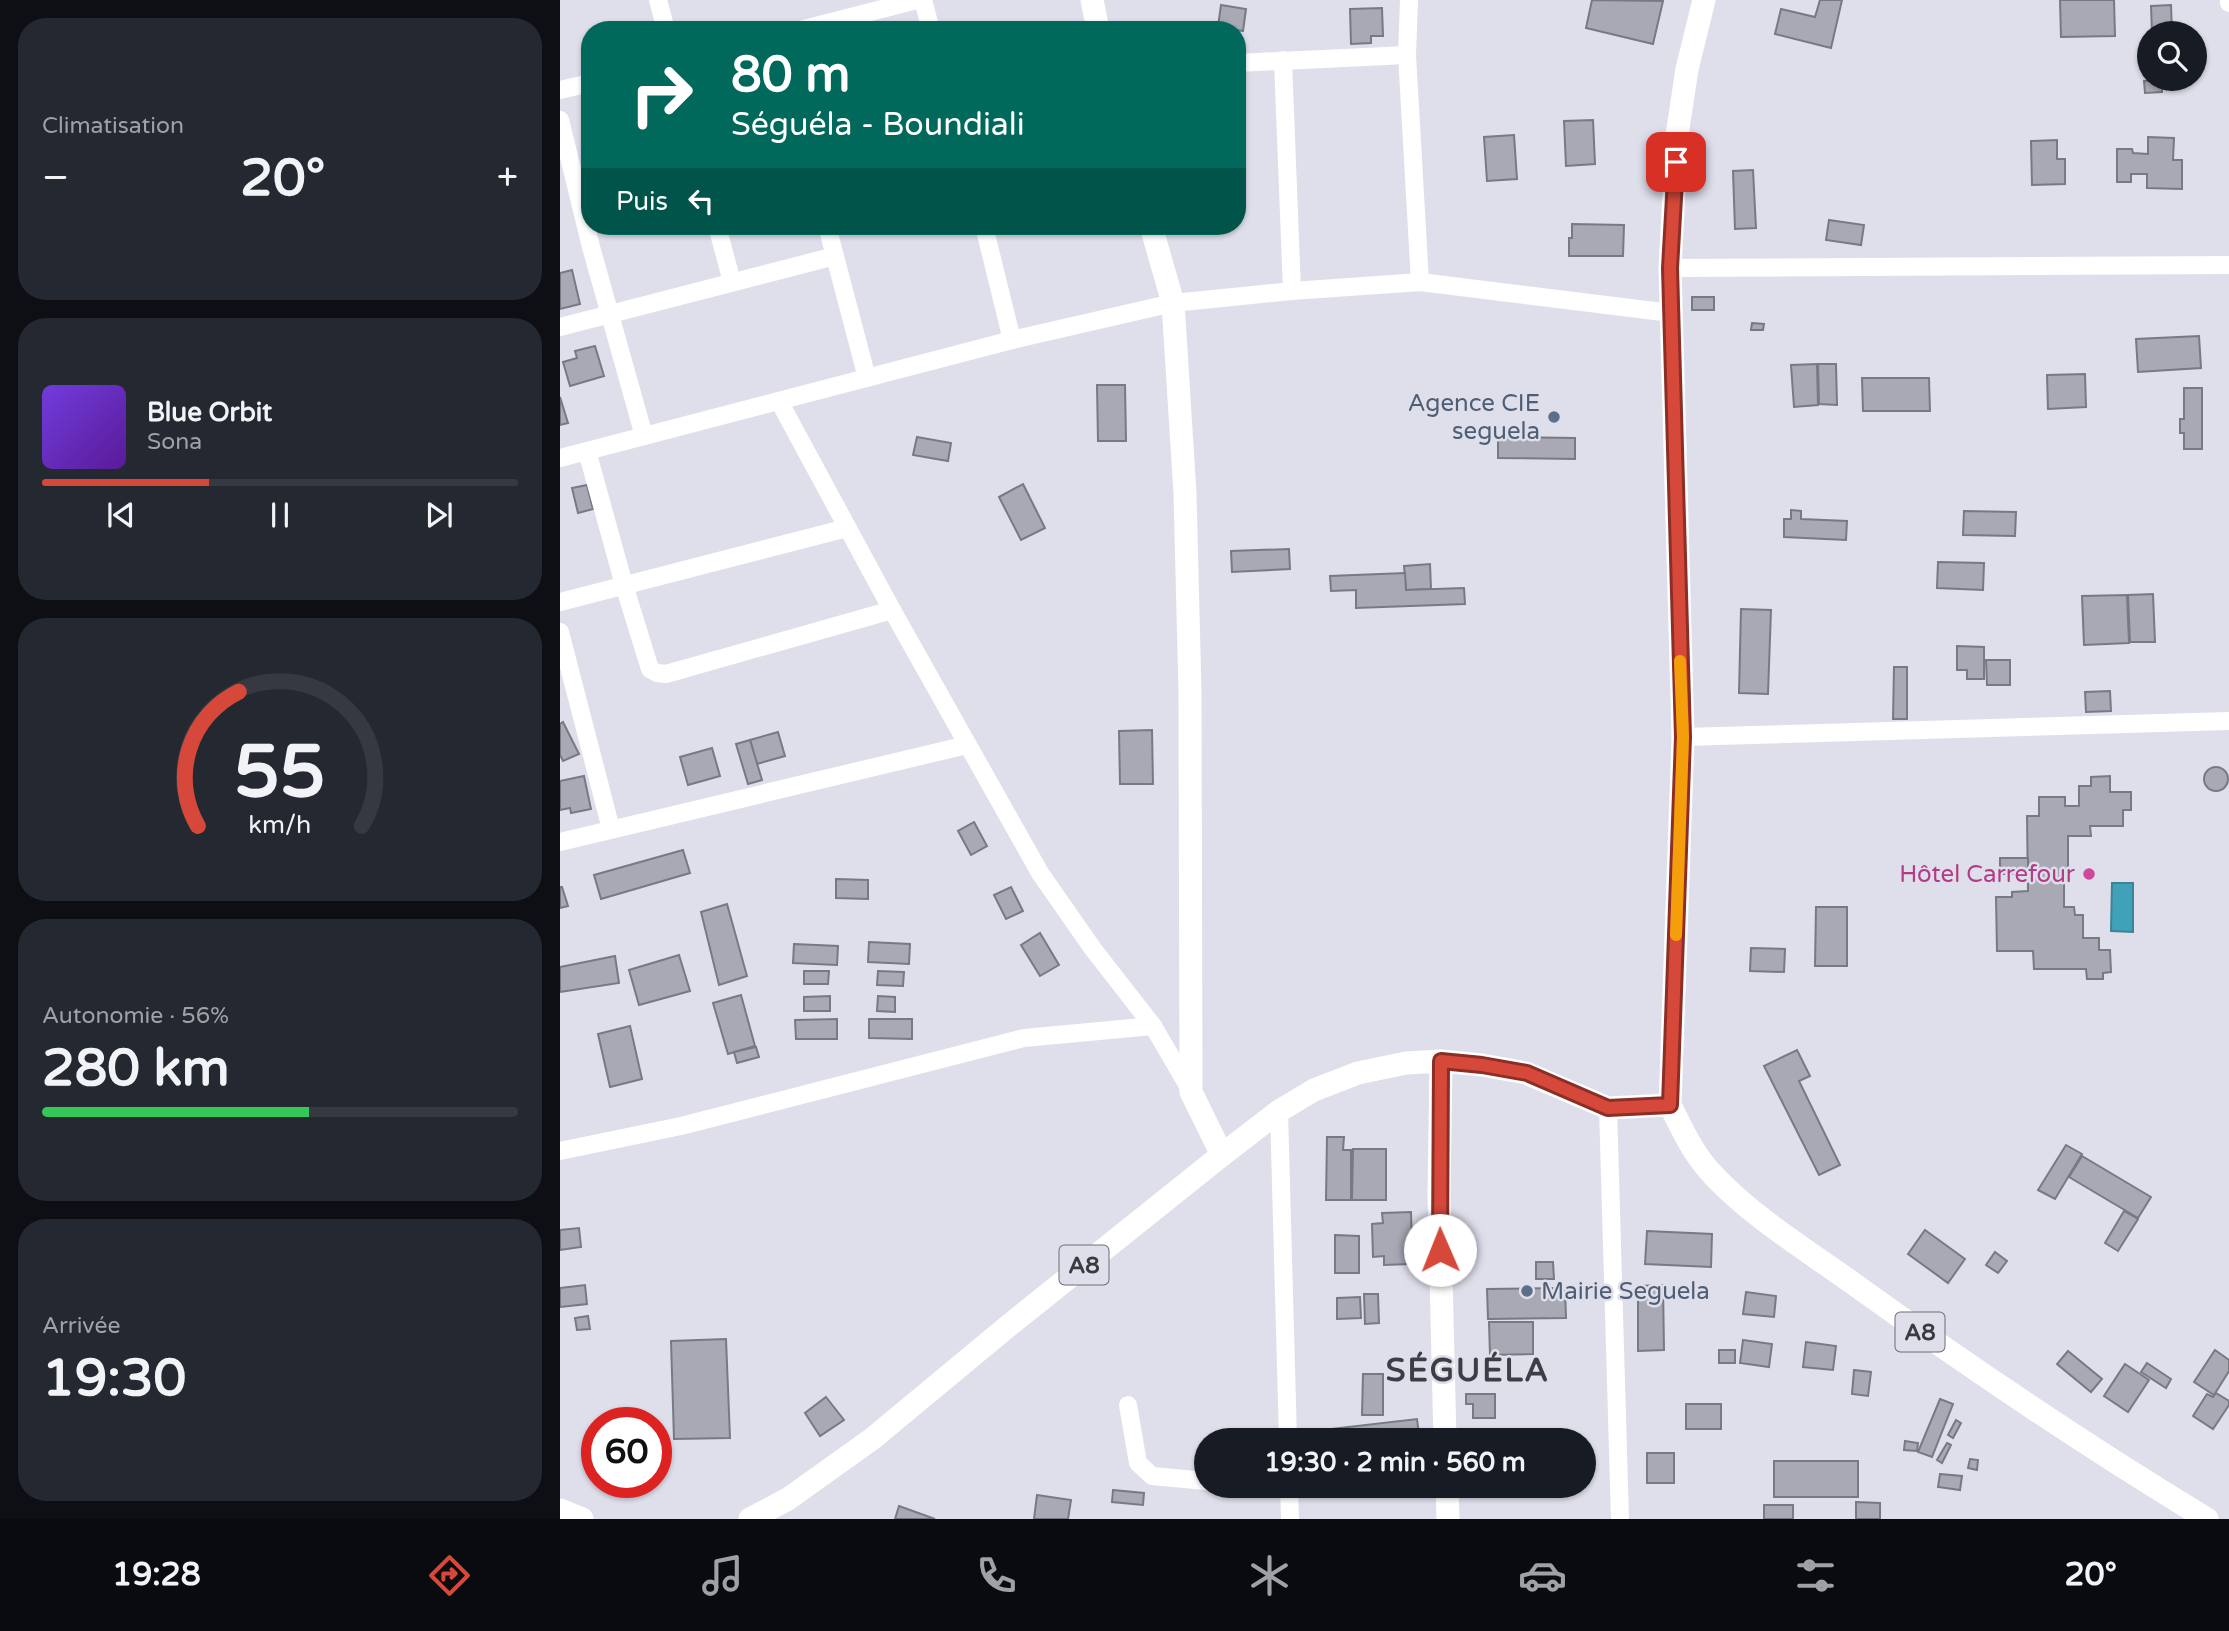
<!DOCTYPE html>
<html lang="fr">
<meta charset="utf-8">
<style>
:root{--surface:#171b24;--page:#242831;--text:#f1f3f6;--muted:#9ea1a6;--line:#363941;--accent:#d6483a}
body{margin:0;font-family:"Varela Round",sans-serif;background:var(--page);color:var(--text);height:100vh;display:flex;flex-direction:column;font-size:26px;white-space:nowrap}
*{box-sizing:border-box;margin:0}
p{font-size:23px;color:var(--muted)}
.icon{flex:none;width:38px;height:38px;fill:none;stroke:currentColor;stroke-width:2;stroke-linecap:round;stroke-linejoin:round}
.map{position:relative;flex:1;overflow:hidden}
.details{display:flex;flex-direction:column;gap:18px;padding:18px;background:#0d0f14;width:560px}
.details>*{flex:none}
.guide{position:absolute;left:21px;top:21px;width:665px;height:214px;border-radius:28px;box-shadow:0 2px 5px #0004;background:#00695c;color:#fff;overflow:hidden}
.buttons{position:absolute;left:1577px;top:21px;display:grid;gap:14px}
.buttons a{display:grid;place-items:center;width:70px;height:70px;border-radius:50%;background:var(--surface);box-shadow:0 2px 5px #0004;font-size:35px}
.speed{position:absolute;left:21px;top:1407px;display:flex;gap:14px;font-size:35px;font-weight:700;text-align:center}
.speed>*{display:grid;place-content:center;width:91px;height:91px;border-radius:50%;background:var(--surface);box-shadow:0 2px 5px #0004;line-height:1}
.speed .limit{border:10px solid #d22;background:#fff;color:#111}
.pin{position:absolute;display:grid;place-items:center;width:60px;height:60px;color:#fff;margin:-30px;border-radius:14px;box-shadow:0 4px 10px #0006}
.me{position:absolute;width:77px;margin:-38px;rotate:359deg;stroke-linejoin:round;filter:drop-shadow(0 0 5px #0008)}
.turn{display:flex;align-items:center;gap:24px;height:147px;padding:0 35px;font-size:32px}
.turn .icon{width:91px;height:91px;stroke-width:2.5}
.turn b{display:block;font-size:49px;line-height:60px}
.then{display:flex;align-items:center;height:66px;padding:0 35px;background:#0003;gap:14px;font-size:26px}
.big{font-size:52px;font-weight:800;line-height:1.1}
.details .tile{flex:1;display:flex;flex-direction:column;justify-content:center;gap:10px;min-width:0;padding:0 24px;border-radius:28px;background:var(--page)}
.details .dial{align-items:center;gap:0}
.dial svg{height:182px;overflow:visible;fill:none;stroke:var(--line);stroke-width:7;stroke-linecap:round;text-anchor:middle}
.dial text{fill:var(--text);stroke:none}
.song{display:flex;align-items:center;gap:21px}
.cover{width:84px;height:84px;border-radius:10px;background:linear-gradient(135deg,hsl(260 70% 55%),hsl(270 70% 35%))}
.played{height:7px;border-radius:4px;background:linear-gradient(90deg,var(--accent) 35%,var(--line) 35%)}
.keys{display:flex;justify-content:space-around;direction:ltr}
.heat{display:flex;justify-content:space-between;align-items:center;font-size:38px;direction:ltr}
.charge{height:10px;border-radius:5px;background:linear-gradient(90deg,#34c759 56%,var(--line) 0)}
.trip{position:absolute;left:634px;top:1428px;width:402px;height:70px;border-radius:35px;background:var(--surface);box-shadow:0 2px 5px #0004;font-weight:800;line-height:70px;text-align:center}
.tab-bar{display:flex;height:112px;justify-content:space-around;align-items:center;background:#090b0e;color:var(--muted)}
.tab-bar .icon{width:49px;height:49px}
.tab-bar .current{color:var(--accent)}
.tab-bar b{font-size:32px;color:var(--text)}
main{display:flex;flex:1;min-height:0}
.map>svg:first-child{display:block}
.water{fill:#40a2b9;stroke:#3e8394;stroke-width:2}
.building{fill:#a8a9b4;stroke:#777983;stroke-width:2}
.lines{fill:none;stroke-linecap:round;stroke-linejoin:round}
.minor{stroke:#fff;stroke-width:18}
.major{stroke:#fff;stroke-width:23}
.route-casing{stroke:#8b2f26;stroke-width:18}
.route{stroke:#d6483a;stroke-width:12}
.slow{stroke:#f59e0b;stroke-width:12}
.service-dot{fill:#5c6f8a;stroke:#dedfeb;stroke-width:2.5}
.hotel-dot{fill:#d1479c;stroke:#dedfeb;stroke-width:2.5}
.labels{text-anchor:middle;stroke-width:5;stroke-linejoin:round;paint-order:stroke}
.shield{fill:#dedfeb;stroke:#6c6c73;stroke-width:2}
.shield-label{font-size:23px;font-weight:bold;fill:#3b3b3f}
.service-label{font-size:24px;fill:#4e5e75;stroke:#dedfeb;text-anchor:end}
.hotel-label{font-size:24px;fill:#b23c85;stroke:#dedfeb;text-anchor:end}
.district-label{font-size:32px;font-weight:bold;letter-spacing:2px;fill:#3d3d46;stroke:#dedfeb}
</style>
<main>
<section class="details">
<div class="tile"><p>Climatisation</p>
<div class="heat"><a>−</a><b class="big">20°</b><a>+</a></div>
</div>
<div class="tile">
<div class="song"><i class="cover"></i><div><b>Blue Orbit</b><p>Sona</p></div></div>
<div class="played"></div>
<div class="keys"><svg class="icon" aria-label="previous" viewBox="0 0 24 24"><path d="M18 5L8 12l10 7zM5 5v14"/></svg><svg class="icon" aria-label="pause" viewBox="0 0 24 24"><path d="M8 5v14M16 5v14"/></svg><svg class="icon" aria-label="next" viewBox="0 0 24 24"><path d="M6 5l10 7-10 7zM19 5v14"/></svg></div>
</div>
<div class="tile dial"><svg viewBox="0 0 100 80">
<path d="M14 69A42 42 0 1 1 86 69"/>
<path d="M14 69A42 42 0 0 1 32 10" stroke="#d6483a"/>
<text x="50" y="56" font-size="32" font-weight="700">55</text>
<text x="50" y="72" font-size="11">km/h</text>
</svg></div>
<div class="tile"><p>Autonomie · 56%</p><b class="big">280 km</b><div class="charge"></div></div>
<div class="tile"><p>Arrivée</p><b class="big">19:30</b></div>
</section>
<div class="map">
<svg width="1669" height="1519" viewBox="0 0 1669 1519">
<rect width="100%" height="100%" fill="#dedfeb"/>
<path class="water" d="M1552,883H1573V932L1551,931Z"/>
<g class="building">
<path d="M1032,0L1103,1L1093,44L1026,28Z"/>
<path d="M1260,0H1282L1271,48L1215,34L1221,9L1255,17Z"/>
<path d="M1500,0H1554L1555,36L1501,37Z"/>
<path d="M661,5L686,9L683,31L658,27Z"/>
<path d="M1611,5L1612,33H1592L1591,6Z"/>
<path d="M822,8L823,36H811V43L791,44L790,9Z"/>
<path d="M1602,80V92L1585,93L1584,81Z"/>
<path d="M1033,120L1035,164L1006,166L1004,121Z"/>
<path d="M954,135L957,179L927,181L924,137Z"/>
<path d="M1588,137L1614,138L1613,160H1622V189L1587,188V174H1571V182H1557V149H1572L1573,153L1588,154Z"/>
<path d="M1497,140V159H1505V184L1472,185L1471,141Z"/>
<path d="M1193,170L1196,228L1175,229L1173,171Z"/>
<path d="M1269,220L1304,225L1301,245L1266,240Z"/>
<path d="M1012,224L1064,225L1063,256H1009V238H1012Z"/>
<path d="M12,270L20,304L0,309V273Z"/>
<rect x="1132" y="297" width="22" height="13"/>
<path d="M1192,323L1204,324L1203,330H1191Z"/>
<path d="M1639,336L1641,368L1578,372L1576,339Z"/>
<path d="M35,346L44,376L10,386L3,362L17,358L15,351Z"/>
<path d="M1257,364L1258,405L1234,407L1231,365Z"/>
<path d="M1258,364H1276L1277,405L1259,404Z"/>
<path d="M1525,374L1526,407L1488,409L1487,375Z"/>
<path d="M1302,378H1369L1370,411H1303Z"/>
<path d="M537,385H565L566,441H538Z"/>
<path d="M1624,388H1642V449H1624V433H1620V419H1624Z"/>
<path d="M0,397L8,423L0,425Z"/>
<path d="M357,437L391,443L388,461L353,455Z"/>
<path d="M938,437L1015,438V459L938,458Z"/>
<path d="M463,484L485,528L461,540L439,497Z"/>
<path d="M27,485L33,509L18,513L12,488Z"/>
<path d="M1231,510L1241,511V519L1287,521L1286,540L1224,537V519H1231Z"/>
<path d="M1404,511L1456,512L1455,536L1403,535Z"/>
<path d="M729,549L730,569L672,572L671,551Z"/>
<path d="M1378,562L1424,563L1423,590L1377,588Z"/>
<path d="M870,564L871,589L846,590L844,566Z"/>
<path d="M845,573L846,590L904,588L905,604L796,608V590L771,591L770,576Z"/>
<path d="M1593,594L1595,642H1570L1568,595Z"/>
<path d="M1567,595L1569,643L1524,645L1522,596Z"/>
<path d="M1181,609L1211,610L1208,694L1179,693Z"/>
<path d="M1397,646L1424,647V679H1407V670H1397Z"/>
<path d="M1426,660H1450V685H1427Z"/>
<path d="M1334,667H1347V719H1333Z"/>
<path d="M1550,691L1551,711L1526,712L1525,692Z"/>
<path d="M3,722L19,754L3,761L0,755V724Z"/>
<path d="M592,730L593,784H560L559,731Z"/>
<path d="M218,732L225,756L197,764L190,740Z"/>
<path d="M190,740L202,780L188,784L176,744Z"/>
<path d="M152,748L160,776L128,785L120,757Z"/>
<circle cx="1656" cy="779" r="12"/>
<path d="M24,776L31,809L11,813L10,808L0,810V781Z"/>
<path d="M1550,776V792H1571V810H1563V826H1530L1531,836H1508V878H1504V907H1514L1515,915H1523V938H1539V950H1550L1551,972L1543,973V979H1527L1526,969H1474L1473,951H1437L1436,897H1452V892L1468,891L1467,816H1479V797H1505V806H1519V786H1531V777Z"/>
<path d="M414,822L427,846L411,855L398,831Z"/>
<path d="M123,850L130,873L41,899L34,875Z"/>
<rect x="1440" y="858" width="28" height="16"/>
<path d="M276,879L308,880V899L276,898Z"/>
<path d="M0,887H2L8,906L0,908Z"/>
<path d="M451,887L463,911L446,919L434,895Z"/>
<path d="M167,904L187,976L159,985L141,912Z"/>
<path d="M1256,907H1287V966H1255Z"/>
<path d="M480,933L499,965L480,976L461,945Z"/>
<path d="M309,942L350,944L349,964L308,962Z"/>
<path d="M234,944L278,946L277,965L233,963Z"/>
<path d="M1191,948L1225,949L1224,972L1190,971Z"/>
<path d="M119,955L130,991L79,1005L69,970Z"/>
<path d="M55,956L59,983L0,992V967Z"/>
<path d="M244,971H269L268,984H244Z"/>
<path d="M318,971L344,972L343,986L317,985Z"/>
<path d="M181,995L195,1046L168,1054L153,1003Z"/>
<path d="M270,996V1011H244V997Z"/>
<path d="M318,996L335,997V1012L317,1011Z"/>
<path d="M277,1019V1039H236L235,1020Z"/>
<path d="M309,1019H352V1039L309,1038Z"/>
<path d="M70,1026L82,1079L50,1087L38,1034Z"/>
<path d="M196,1047L199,1057L177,1063L174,1052Z"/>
<path d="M1237,1050L1250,1076L1239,1081L1280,1165L1259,1175L1204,1066Z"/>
<path d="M767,1137H784L783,1150H791V1200H766Z"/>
<path d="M1506,1145L1522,1154L1495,1199L1478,1190Z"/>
<path d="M793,1149H826V1200H792Z"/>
<path d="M1522,1156L1591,1197L1578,1218L1509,1177Z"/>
<path d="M1564,1211L1578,1219L1558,1251L1545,1243Z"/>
<path d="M851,1212L852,1246H849L850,1264L824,1265V1256L813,1257L812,1224L823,1223L822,1213Z"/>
<path d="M19,1228L21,1247L0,1250V1230Z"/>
<path d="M1365,1230L1405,1259L1388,1283L1348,1254Z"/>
<path d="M1087,1231L1152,1234L1151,1267L1085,1264Z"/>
<path d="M775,1235L799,1236V1273H775Z"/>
<path d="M1435,1252L1447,1261L1438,1273L1426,1265Z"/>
<path d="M976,1262H993L994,1279H976Z"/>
<path d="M25,1285L27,1304L0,1307V1288Z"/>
<path d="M1103,1285L1104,1350L1078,1351V1286Z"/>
<path d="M1005,1288L1006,1318L928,1319L927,1289Z"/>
<path d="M1186,1292L1216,1296L1214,1317L1183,1314Z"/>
<path d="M804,1294H818L819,1323L805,1324Z"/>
<path d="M800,1297L801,1318L777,1319V1298Z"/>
<path d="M28,1316L30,1329L17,1330L15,1318Z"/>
<path d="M929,1322H973V1354L930,1355Z"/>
<path d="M166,1339L170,1438L114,1439L111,1341Z"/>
<path d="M1183,1340L1212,1344L1209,1367L1180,1363Z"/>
<path d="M1246,1342L1276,1346L1273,1370L1243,1367Z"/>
<rect x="1159" y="1350" width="16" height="13"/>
<path d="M1655,1350L1669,1360V1371L1654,1395L1634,1382Z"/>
<path d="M1508,1351L1542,1379L1531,1392L1497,1364Z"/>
<path d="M1587,1363L1611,1379L1606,1388L1581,1372Z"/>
<path d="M1565,1364L1589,1380L1568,1412L1544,1396Z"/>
<path d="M1294,1370L1311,1372L1308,1396L1292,1394Z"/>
<path d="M803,1374H823V1415H802Z"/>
<path d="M1656,1393L1669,1401V1405L1653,1429L1633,1416L1647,1394L1653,1397Z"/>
<path d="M906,1394H935V1418H913V1404H906Z"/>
<path d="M266,1397L284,1420L260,1436L245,1413Z"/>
<path d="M1380,1399L1393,1404L1372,1457L1358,1452Z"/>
<rect x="1126" y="1404" width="35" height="25"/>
<path d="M857,1419L859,1435L816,1440H755L753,1431Z"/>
<path d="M1396,1420L1401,1423L1393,1438L1388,1435Z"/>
<path d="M1345,1441L1358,1443L1357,1451L1344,1450Z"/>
<path d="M1387,1443L1391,1445L1382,1463L1377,1460Z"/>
<rect x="1087" y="1453" width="27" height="30"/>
<path d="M1410,1459L1418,1460L1417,1470L1408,1468Z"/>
<rect x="1214" y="1461" width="84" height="36"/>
<path d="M1380,1474L1402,1476L1400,1490L1378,1487Z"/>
<path d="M553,1490L584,1493L583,1505L552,1502Z"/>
<path d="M477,1495L511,1500L508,1519H474Z"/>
<path d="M1296,1502L1320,1503V1519H1296Z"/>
<rect x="1204" y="1505" width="29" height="14"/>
<path d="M339,1506L375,1519H335Z"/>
</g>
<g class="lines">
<g class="minor">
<path d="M98,0L106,30"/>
<path d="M363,0L371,30"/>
<path d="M849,0L847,55L860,282"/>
<path d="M1669,0V3"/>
<path d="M240,30L357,0"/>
<path d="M723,60L732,291"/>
<path d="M677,63L847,55"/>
<path d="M0,90L30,83"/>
<path d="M0,120L31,247L84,436"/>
<path d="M157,226L172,282"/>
<path d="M267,226L307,378"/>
<path d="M424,226L452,340"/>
<path d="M1110,268L1669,265"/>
<path d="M0,327L275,256"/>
<path d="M219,401L332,610L480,873L533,949L593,1026L631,1091"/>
<path d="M27,451L64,585L90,669L97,673L106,674L332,610"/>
<path d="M0,458L452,340L613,303L732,291L860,282L1111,313"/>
<path d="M0,602L287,528"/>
<path d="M0,632L51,829"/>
<path d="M1123,737L1669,721"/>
<path d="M0,842L407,745"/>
<path d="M1048,1108L1060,1519"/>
<path d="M719,1111L728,1440"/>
<path d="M0,1151L121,1126L464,1038L593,1026"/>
<path d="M568,1405L578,1463L592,1476L646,1481"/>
<path d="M729,1486L730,1519"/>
</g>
<g class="major">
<path d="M532,0L538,30"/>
<path d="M1144,0L1127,69L1117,135L1110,268L1123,737L1110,1105C1123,1131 1134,1156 1155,1177C1196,1220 1250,1252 1298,1287C1411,1368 1528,1447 1647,1519"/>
<path d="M591,226L613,303L625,494L630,692L631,1092L662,1155"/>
<path d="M881,1061L879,1195L885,1440"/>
<path d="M887,1486L888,1519"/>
<path d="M0,1510L22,1519"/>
<path d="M190,1519L228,1499L312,1439L447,1327L662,1155L719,1111L754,1090L798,1073L846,1063L881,1061L922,1065L966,1073L1048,1108L1110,1105"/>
</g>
</g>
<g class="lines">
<defs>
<path id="route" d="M880,1250L881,1061L922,1065L967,1073L1048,1108L1110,1105L1123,737L1110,268L1116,162"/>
</defs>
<use href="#route" class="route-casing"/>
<use href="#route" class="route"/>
<path class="slow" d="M1116,935L1123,737L1120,661"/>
</g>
<g class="service-dot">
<circle cx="994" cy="417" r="7"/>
<circle cx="967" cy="1291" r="7"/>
</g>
<circle class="hotel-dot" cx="1529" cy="874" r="7"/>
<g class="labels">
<g class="shield">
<rect x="499.5" y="1245.5" width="49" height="39" rx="5"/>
<rect x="1335.5" y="1312.5" width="49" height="39" rx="5"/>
</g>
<g class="shield-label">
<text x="524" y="1273">A8</text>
<text x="1360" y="1340">A8</text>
</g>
<g class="service-label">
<text x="980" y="411">Agence CIE<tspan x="980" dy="28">seguela</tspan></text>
<text x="981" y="1299" text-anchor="start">Mairie Seguela</text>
</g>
<g class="hotel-label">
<text x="1515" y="882">Hôtel Carrefour</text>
</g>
<g class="district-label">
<text x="908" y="1381">SÉGUÉLA</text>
</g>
</g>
</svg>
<div class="buttons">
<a><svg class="icon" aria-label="search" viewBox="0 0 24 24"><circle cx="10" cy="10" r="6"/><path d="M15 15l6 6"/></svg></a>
</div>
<div class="speed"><div class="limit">60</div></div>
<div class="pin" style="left:1116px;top:162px;background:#d93025"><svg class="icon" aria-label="arrive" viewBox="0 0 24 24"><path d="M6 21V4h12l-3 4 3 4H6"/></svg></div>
<svg class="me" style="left:880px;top:1250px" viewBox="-20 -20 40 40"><circle r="19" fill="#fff"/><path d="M0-13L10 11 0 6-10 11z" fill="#d6483a"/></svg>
<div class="trip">19:30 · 2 min · 560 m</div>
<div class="guide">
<div class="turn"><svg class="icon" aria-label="right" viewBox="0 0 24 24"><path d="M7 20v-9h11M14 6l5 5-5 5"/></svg><div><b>80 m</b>Séguéla - Boundiali</div></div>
<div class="then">Puis<svg class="icon" aria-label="left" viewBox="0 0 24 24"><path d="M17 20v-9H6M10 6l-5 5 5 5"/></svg></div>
</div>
</div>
</main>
<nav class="tab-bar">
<b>19:28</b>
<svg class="icon current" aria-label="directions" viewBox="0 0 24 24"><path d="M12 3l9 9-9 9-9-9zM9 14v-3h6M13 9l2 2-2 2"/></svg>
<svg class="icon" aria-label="music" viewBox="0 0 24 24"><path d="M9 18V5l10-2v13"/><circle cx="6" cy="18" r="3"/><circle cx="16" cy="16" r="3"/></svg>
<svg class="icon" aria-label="phone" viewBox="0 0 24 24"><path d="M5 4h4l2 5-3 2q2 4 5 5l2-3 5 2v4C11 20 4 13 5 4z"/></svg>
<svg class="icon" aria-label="climate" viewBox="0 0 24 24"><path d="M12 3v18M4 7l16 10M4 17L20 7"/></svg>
<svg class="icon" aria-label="car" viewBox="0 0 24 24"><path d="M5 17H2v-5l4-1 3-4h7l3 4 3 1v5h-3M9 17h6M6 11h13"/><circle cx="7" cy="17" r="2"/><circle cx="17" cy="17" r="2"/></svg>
<svg class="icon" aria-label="filters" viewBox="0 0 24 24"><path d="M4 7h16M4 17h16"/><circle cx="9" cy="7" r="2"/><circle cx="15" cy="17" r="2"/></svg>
<b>20°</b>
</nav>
